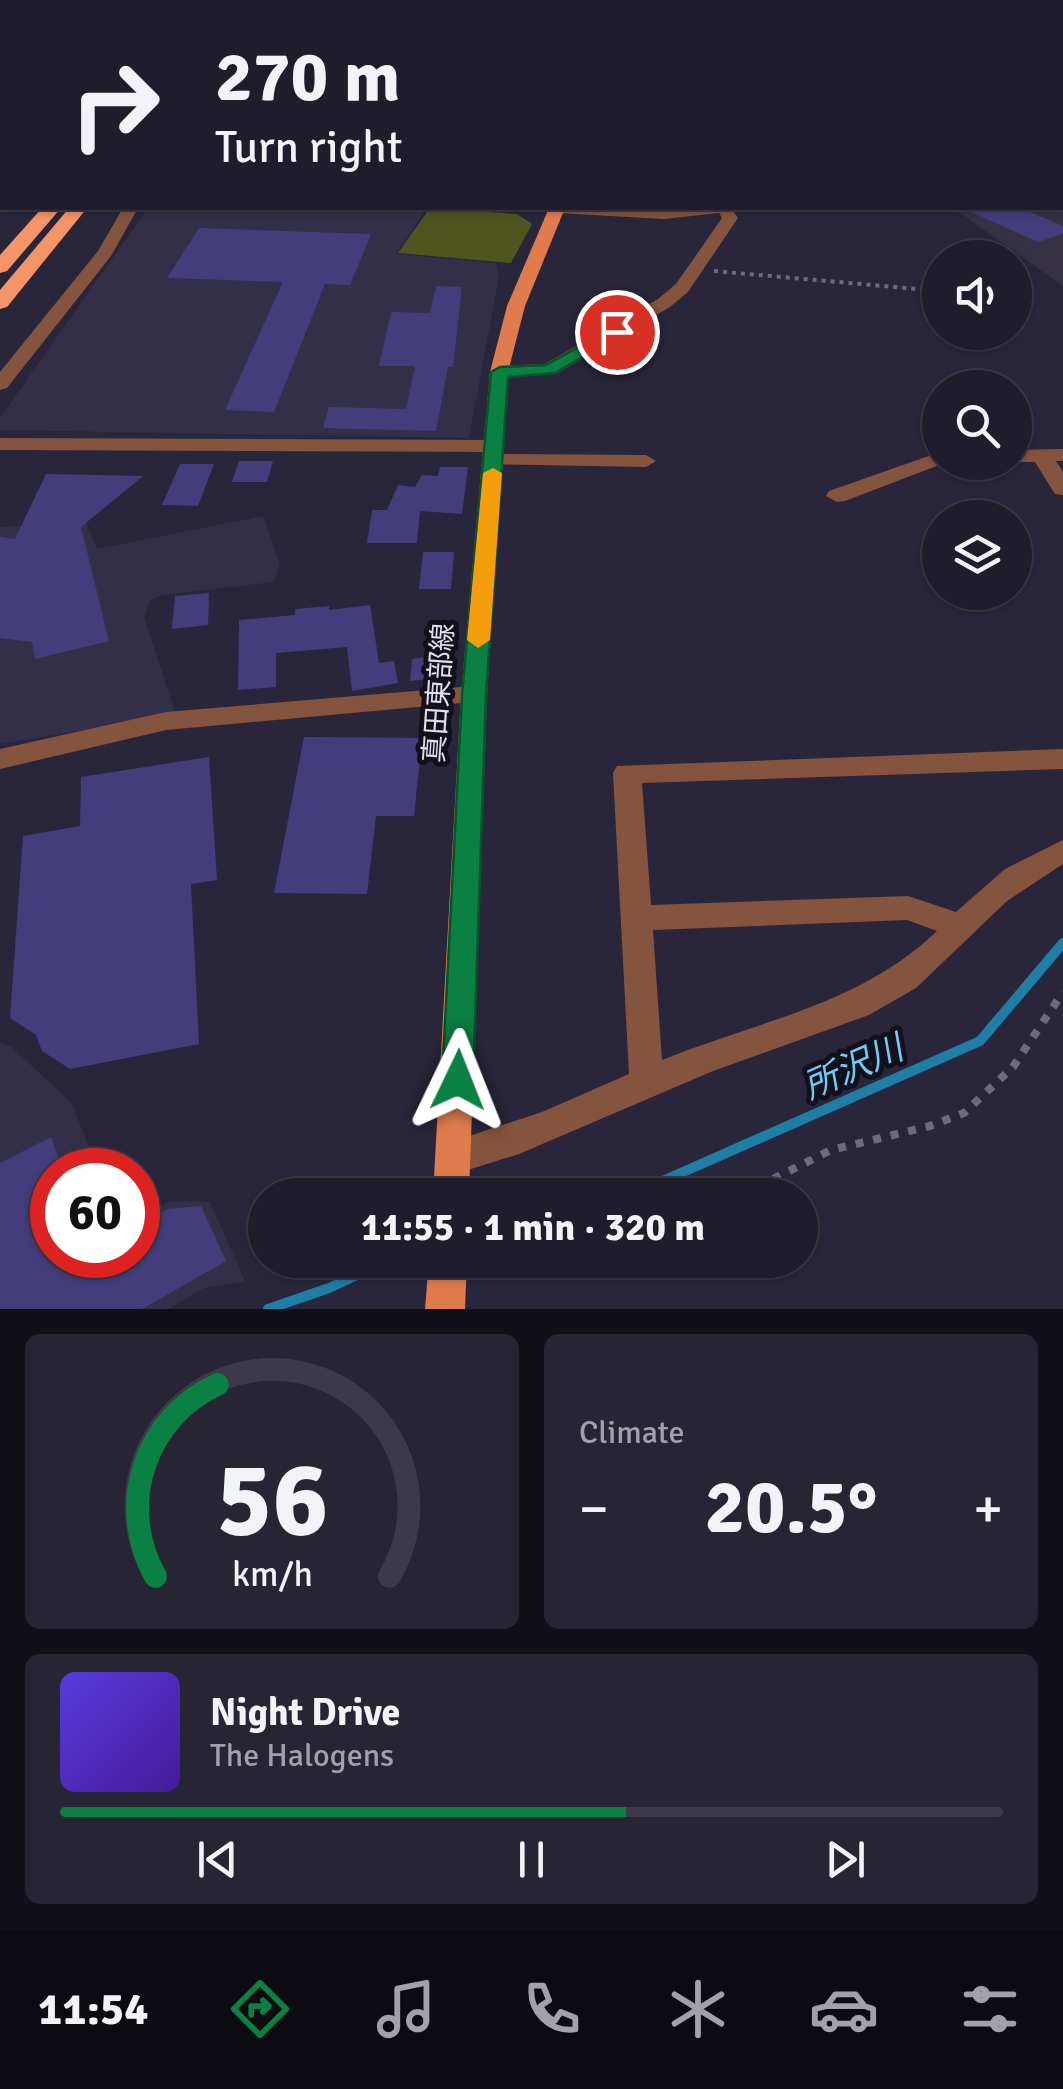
<!DOCTYPE html>
<meta charset="utf-8">
<style>
:root{--surface:#1f1c2c;--page:#272534;--text:#f1f3f6;--muted:#a1a1a9;--line:#3c3a48;--accent:#0b8043}
body{margin:0;font-family:Signika,"Noto Sans JP",sans-serif;background:var(--page);color:var(--text);height:100vh;display:flex;flex-direction:column;font-size:38px;white-space:nowrap}
*{box-sizing:border-box;margin:0}
p{font-size:32px;color:var(--muted)}
.icon{flex:none;width:55px;height:55px;fill:none;stroke:currentColor;stroke-width:2;stroke-linecap:round;stroke-linejoin:round}
.map{position:relative;height:1309px;overflow:hidden}
.side{display:flex;flex-direction:column;gap:25px;padding:25px;background:#110f18;flex:1}
.side>*{flex:none}
.top-card{position:absolute;left:0px;top:0px;width:1065px;height:210px;box-shadow:0 2px 8px #0004,0 0 0 2px var(--line);background:#1f1c2c;color:var(--text);overflow:hidden}
.fabs{position:absolute;left:922px;top:240px;display:grid;gap:20px}
.fabs a{display:grid;place-items:center;width:110px;height:110px;border-radius:50%;background:var(--surface);box-shadow:0 2px 8px #0004,0 0 0 2px var(--line);font-size:50px}
.speed{position:absolute;left:30px;top:1148px;display:flex;gap:20px;font-size:50px;font-weight:700;text-align:center}
.speed>*{display:grid;place-content:center;width:130px;height:130px;border-radius:50%;background:var(--surface);box-shadow:0 2px 8px #0004,0 0 0 2px var(--line);line-height:1}
.speed .limit{border:15px solid #d22;background:#fff;color:#111}
.pin{position:absolute;display:grid;place-items:center;width:85px;height:85px;color:#fff;margin:-42px;border:5px solid #fff;border-radius:50%;box-shadow:0 2px 10px #0007}
.me{position:absolute;width:110px;margin:-55px;rotate:2deg;stroke-linejoin:round;filter:drop-shadow(0 0 8px #0008)}
.turn{display:flex;align-items:center;gap:35px;height:210px;padding:0 50px;font-size:45px}
.turn .icon{width:130px;height:130px;stroke-width:2.5}
.turn b{display:block;font-size:70px;line-height:85px}
.big{font-size:75px;font-weight:700;line-height:1.1}
.side .widget{flex:1;display:flex;flex-direction:column;justify-content:center;gap:15px;min-width:0;padding:0 35px;border-radius:15px;background:var(--page)}
.side .dial{align-items:center;gap:0}
.dial svg{height:260px;overflow:visible;fill:none;stroke:var(--line);stroke-width:7;stroke-linecap:round;text-anchor:middle}
.dial text{fill:var(--text);stroke:none}
.song{display:flex;align-items:center;gap:30px}
.cover{width:120px;height:120px;border-radius:15px;background:linear-gradient(135deg,hsl(250 70% 55%),hsl(260 70% 35%))}
.played{height:10px;border-radius:5px;background:linear-gradient(90deg,var(--accent) 60%,var(--line) 60%)}
.keys{display:flex;justify-content:space-around;direction:ltr}
.heat{display:flex;justify-content:space-between;align-items:center;font-size:55px;direction:ltr}
.side .tiles{flex:1;display:grid;gap:25px;grid-template-columns:1fr 1fr}
.widget:last-child{grid-column:span 2}
.trip{position:absolute;left:248px;top:1178px;width:570px;height:100px;border-radius:50px;background:var(--surface);box-shadow:0 2px 8px #0004,0 0 0 2px var(--line);font-weight:700;line-height:100px;text-align:center}
.dock{display:flex;height:160px;justify-content:space-around;align-items:center;background:#0c0b12;color:var(--muted)}
.dock .icon{width:70px;height:70px}
.dock .on{color:var(--accent)}
.dock b{font-size:45px;color:var(--text)}
.map>svg:first-child{display:block}
.built{fill:#342f49}
.education{fill:#363142}
.green{fill:#50551f}
.lines{fill:none;stroke-linecap:round;stroke-linejoin:round}
.stream-far1{stroke:#1e7ea5;stroke-width:4}
.stream{stroke:#1e7ea5;stroke-width:10}
.building{fill:#433d7c}
.path-far2{stroke:#6d6a7d;stroke-width:2.5;stroke-dasharray:2.5 4;stroke-linecap:butt}
.path-far1{stroke:#6d6a7d;stroke-width:4;stroke-dasharray:4 5;stroke-linecap:butt}
.path{stroke:#6d6a7d;stroke-width:8;stroke-dasharray:8 10;stroke-linecap:butt}
.service{fill:#85543e;fill-rule:evenodd}
.minor{fill:#85543e;fill-rule:evenodd}
.tertiary{fill:#85543e;fill-rule:evenodd}
.primary{fill:#df7b4c;fill-rule:evenodd}
.motorway{fill:#f49467;fill-rule:evenodd}
.route{fill:#0b8043;stroke:#07532c;stroke-width:2.5}
.slow{fill:#f59e0b}
.labels{text-anchor:middle;stroke-width:10;stroke-linejoin:round;paint-order:stroke}
.street-label{font-size:28px;fill:#e1dfed;stroke:#12101a}
.near-water-label{font-size:35px;font-style:italic;fill:#70cbf6;stroke:#12101a}
</style>
<div class="map">
<svg width="1063" height="1309" viewBox="0 0 1063 1309">
<rect width="100%" height="100%" fill="#29263b"/>
<g class="built">
<path d="M148,208L426,209L396,254L496,263L499,276L469,438L0,430V418Z"/>
<path d="M263,516L280,564L274,582L161,595L150,601L144,617L176,715L0,744V527L86,523L97,549Z"/>
<path d="M0,1042L11,1047L71,1102L98,1170H52V1255H138V1218L170,1201L210,1202L245,1281L204,1288L168,1309H0Z"/>
</g>
<path class="education" d="M1063,121V286L953,208H1062Z"/>
<path class="green" d="M430,208L517,214L532,224L511,263L398,253Z"/>
<g class="lines">
<path class="stream-far1" d="M658,2H700"/>
<g class="stream">
<path d="M631,1195L980,1041L1063,943"/>
<path d="M268,1309L329,1288L389,1260"/>
</g>
</g>
<g class="building">
<path d="M962,208H1021L1063,226V234L1038,242Z"/>
<path d="M199,228L371,234L350,285L325,284L274,412L225,410L283,282L167,278Z"/>
<path d="M436,286L462,287L453,367H448L436,431L323,428L329,407L406,409L415,366H379L391,312L430,313Z"/>
<path d="M239,461H273L267,482H232Z"/>
<path d="M180,464H214L198,506L162,505Z"/>
<path d="M440,467H468L462,514L420,511L417,543H367L372,510H387L398,485L415,487L422,475L438,476Z"/>
<path d="M46,474L143,476L81,527L109,641L35,659L32,642L0,638V537L15,539Z"/>
<path d="M423,552H454L451,589H419Z"/>
<path d="M209,593L208,625L172,629L175,596Z"/>
<path d="M370,605L379,663L394,661L398,683L352,691L347,647L276,653V687L238,690L239,620L295,615V609L329,606V610Z"/>
<path d="M435,656L439,678L410,681L412,659Z"/>
<path d="M304,737L422,738L414,816H376L367,894L274,893Z"/>
<path d="M209,757L217,880L191,884L199,1044L70,1069L42,1051L36,1035L10,1018L23,836L80,826L81,777Z"/>
<path d="M51,1137L63,1170H52V1255H138V1224L167,1209L201,1206L226,1261L142,1309H0V1163Z"/>
</g>
<g class="lines">
<path class="path-far2" d="M986,2L993,0"/>
<g class="path-far1">
<path d="M998,258L1008,252"/>
<path d="M714,271L940,291"/>
</g>
<g class="path">
<path d="M741,1195L831,1150L930,1126L964,1113L1013,1067L1063,992"/>
<path d="M477,1276L526,1260"/>
</g>
<path class="service" d="M186,0L183,2H176L178,0Z"/>
<g class="minor">
<path d="M845,0H885L886,2H847Z"/>
<rect x="1062" y="19" width="1" height="6"/>
<rect x="1062" y="83" width="1" height="8"/>
<rect x="0" y="136" width="2" height="8"/>
<path d="M123,208H138L111,256L7,388L0,390V372L98,251Z"/>
<path d="M550,208H731L738,218L688,292L670,307L556,374L492,376V368L499,366L545,364L658,299L676,284L722,218L719,213L664,219L557,213Z"/>
<path d="M1063,449V461H1056L1063,472V495L1055,494L1035,462H1015V450Z"/>
<path d="M940,452V462H947L845,501L837,502L826,496L829,491Z"/>
<path d="M494,454L646,455L656,461L646,467L487,464L484,460L487,456Z"/>
<path d="M1063,749V769L642,783L651,905L908,896L956,912L1005,869L1063,840V864L1007,901L916,988L869,1015L713,1071L519,1154L455,1174L442,1169L437,1157L442,1145L542,1112L629,1074L613,773L617,766ZM907,920L937,931C860,1005 758,1021 662,1060L653,930Z"/>
</g>
<g class="tertiary">
<path d="M0,35L2,36V42L0,43Z"/>
<path d="M0,438L495,440L505,446L495,452L0,450Z"/>
<path d="M474,686L483,689L487,695L483,701L166,730L0,769V749L166,712Z"/>
</g>
<g class="primary">
<rect x="622" y="0" width="10" height="2"/>
<rect x="0" y="148" width="2" height="8"/>
<path d="M549,208H565L525,306L508,372L487,695L469,1195H433L461,695L490,372L507,306Z"/>
<path d="M429,1260H467L465,1309H425Z"/>
</g>
<g class="motorway">
<path d="M42,208H61L7,271L0,273V255Z"/>
<path d="M69,208H87L7,307L0,309V290Z"/>
</g>
</g>
<path class="route" d="M611,329L625,332L555,373L508,377L486,695L473,1080L469,1090L458,1094L447,1090L442,1080L462,695L491,372L500,367L546,365Z"/>
<path class="slow" d="M493,468L502,473L490,640L478,648L467,640L483,473Z"/>
<g class="labels">
<g class="street-label">
<text transform="translate(438 693) rotate(-86)" y="10">真田東部線</text>
</g>
<g class="near-water-label">
<text transform="translate(853 1067) rotate(-24)" y="12">所沢川</text>
</g>
</g>
</svg>
<div class="fabs">
<a><svg class="icon" aria-label="sound" viewBox="0 0 24 24"><path d="M4 9h4l5-4v14l-5-4H4zM17 9q2 3 0 6"/></svg></a>
<a><svg class="icon" aria-label="search" viewBox="0 0 24 24"><circle cx="10" cy="10" r="6"/><path d="M15 15l6 6"/></svg></a>
<a><svg class="icon" aria-label="layers" viewBox="0 0 24 24"><path d="M12 4l9 5-9 5-9-5zM3 14l9 5 9-5"/></svg></a>
</div>
<div class="speed"><div class="limit">60</div></div>
<div class="pin" style="left:617px;top:332px;background:#d93025"><svg class="icon" aria-label="arrive" viewBox="0 0 24 24"><path d="M6 21V4h12l-3 4 3 4H6"/></svg></div>
<svg class="me" style="left:458px;top:1080px" viewBox="-20 -20 40 40"><path d="M0-17L14 15 0 8-14 15z" fill="#0b8043" stroke="#fff" stroke-width="4"/></svg>
<div class="trip">11:55 · 1 min · 320 m</div>
<div class="top-card">
<div class="turn"><svg class="icon" aria-label="right" viewBox="0 0 24 24"><path d="M7 20v-9h11M14 6l5 5-5 5"/></svg><div><b>270 m</b>Turn right</div></div>
</div>
</div>
<section class="side">
<div class="tiles">
<div class="widget dial"><svg viewBox="0 0 100 80">
<path d="M14 69A42 42 0 1 1 86 69"/>
<path d="M14 69A42 42 0 0 1 33 10" stroke="#0b8043"/>
<text x="50" y="56" font-size="32" font-weight="700">56</text>
<text x="50" y="72" font-size="11">km/h</text>
</svg></div>
<div class="widget"><p>Climate</p>
<div class="heat"><a>−</a><b class="big">20.5°</b><a>+</a></div>
</div>
<div class="widget">
<div class="song"><i class="cover"></i><div><b>Night Drive</b><p>The Halogens</p></div></div>
<div class="played"></div>
<div class="keys"><svg class="icon" aria-label="previous" viewBox="0 0 24 24"><path d="M18 5L8 12l10 7zM5 5v14"/></svg><svg class="icon" aria-label="pause" viewBox="0 0 24 24"><path d="M8 5v14M16 5v14"/></svg><svg class="icon" aria-label="next" viewBox="0 0 24 24"><path d="M6 5l10 7-10 7zM19 5v14"/></svg></div>
</div>
</div>
</section>
<nav class="dock">
<b>11:54</b>
<svg class="icon on" aria-label="directions" viewBox="0 0 24 24"><path d="M12 3l9 9-9 9-9-9zM9 14v-3h6M13 9l2 2-2 2"/></svg>
<svg class="icon" aria-label="music" viewBox="0 0 24 24"><path d="M9 18V5l10-2v13"/><circle cx="6" cy="18" r="3"/><circle cx="16" cy="16" r="3"/></svg>
<svg class="icon" aria-label="phone" viewBox="0 0 24 24"><path d="M5 4h4l2 5-3 2q2 4 5 5l2-3 5 2v4C11 20 4 13 5 4z"/></svg>
<svg class="icon" aria-label="climate" viewBox="0 0 24 24"><path d="M12 3v18M4 7l16 10M4 17L20 7"/></svg>
<svg class="icon" aria-label="car" viewBox="0 0 24 24"><path d="M5 17H2v-5l4-1 3-4h7l3 4 3 1v5h-3M9 17h6M6 11h13"/><circle cx="7" cy="17" r="2"/><circle cx="17" cy="17" r="2"/></svg>
<svg class="icon" aria-label="filters" viewBox="0 0 24 24"><path d="M4 7h16M4 17h16"/><circle cx="9" cy="7" r="2"/><circle cx="15" cy="17" r="2"/></svg>
</nav>
